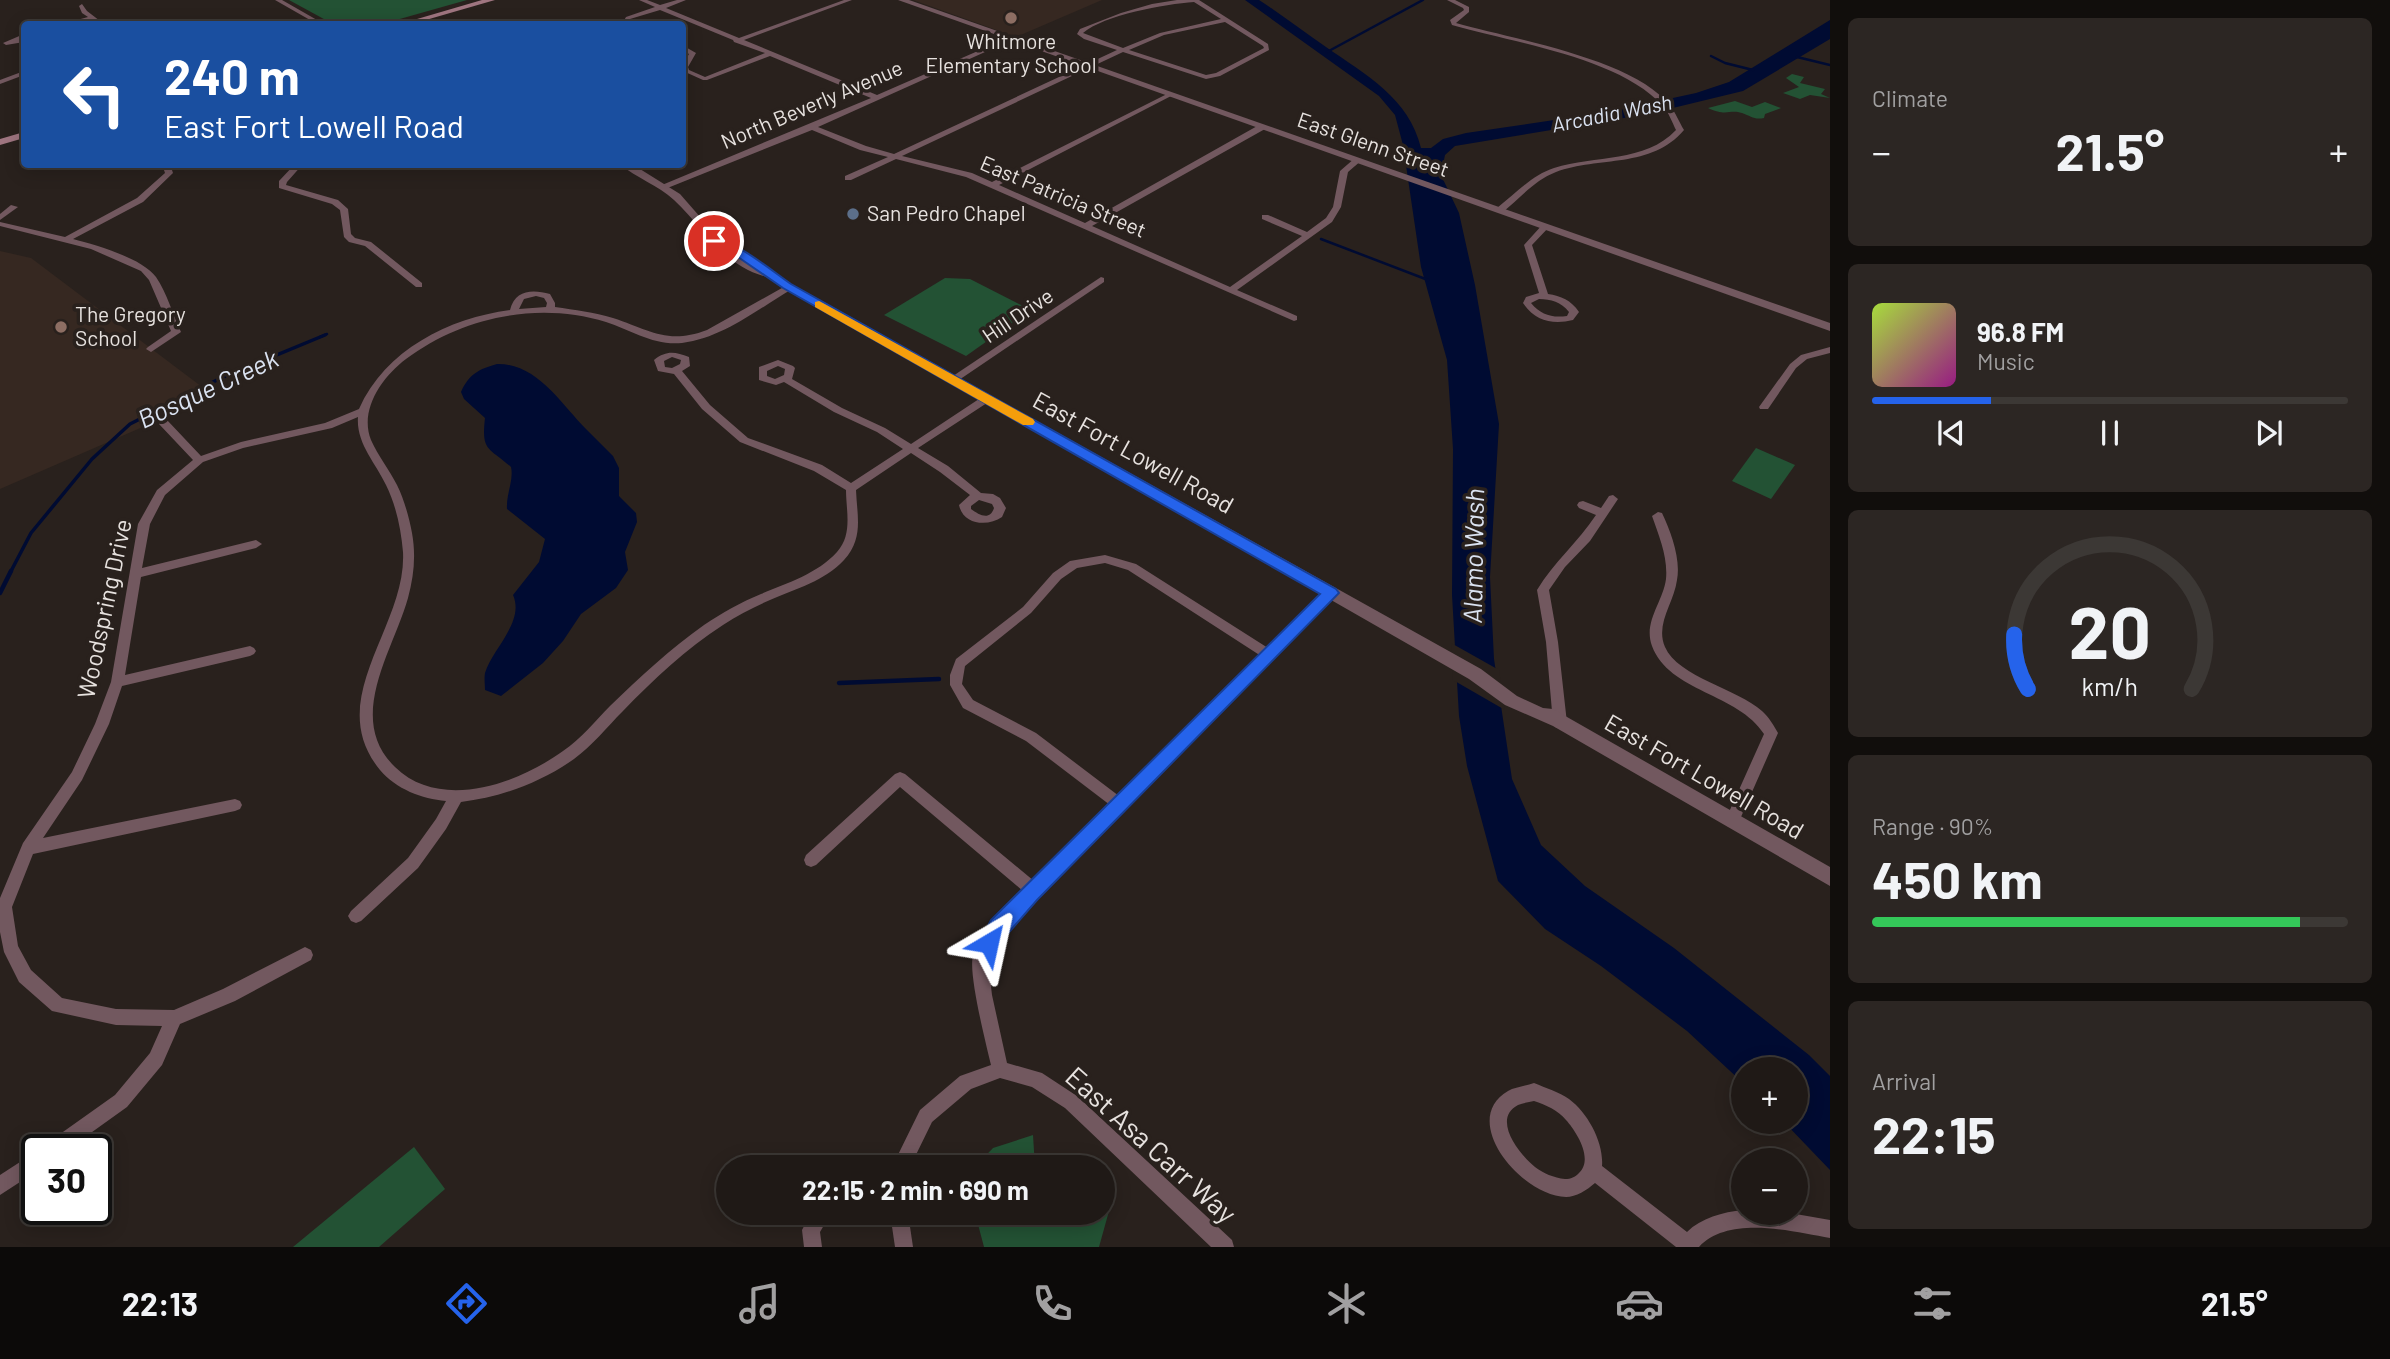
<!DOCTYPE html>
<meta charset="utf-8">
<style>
:root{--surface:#1f1916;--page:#2c2623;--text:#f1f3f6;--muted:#a1a0a1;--line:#3c3835;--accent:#2563eb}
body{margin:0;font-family:Barlow,sans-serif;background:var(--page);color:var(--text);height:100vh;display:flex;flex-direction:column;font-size:26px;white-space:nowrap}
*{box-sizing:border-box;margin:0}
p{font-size:23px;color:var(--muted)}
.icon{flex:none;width:38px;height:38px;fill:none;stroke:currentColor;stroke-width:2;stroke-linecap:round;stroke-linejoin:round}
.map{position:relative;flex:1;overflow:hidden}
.side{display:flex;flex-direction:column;gap:18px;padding:18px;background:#110e0c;width:560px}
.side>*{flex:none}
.hud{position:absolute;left:21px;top:21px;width:665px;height:147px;border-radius:7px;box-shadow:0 4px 18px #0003,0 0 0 2px var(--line);background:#1a4fa0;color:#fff;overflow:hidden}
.tools{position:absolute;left:1731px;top:1057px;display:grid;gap:14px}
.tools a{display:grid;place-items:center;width:77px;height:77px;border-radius:50%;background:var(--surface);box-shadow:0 4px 18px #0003,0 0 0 2px var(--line);font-size:35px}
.speed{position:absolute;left:21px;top:1134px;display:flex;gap:14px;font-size:35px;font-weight:700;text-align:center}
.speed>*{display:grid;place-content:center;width:91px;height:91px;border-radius:50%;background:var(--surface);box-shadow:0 4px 18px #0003,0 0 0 2px var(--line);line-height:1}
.speed .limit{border:4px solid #111;border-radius:10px;background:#fff;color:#111}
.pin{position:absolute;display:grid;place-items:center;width:60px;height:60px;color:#fff;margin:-30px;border:4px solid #fff;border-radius:50%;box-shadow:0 2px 7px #0007}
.me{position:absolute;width:77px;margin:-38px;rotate:36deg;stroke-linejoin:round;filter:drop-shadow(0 0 5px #0008)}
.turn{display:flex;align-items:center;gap:24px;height:147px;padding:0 28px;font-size:32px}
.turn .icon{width:91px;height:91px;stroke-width:2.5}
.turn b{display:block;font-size:49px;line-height:60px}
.big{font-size:52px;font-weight:700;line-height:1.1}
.side .widget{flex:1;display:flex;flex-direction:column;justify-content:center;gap:10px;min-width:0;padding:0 24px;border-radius:10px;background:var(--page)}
.side .dial{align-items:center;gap:0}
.dial svg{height:182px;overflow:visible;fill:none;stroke:var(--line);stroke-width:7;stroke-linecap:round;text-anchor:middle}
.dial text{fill:var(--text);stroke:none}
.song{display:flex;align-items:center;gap:21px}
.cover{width:84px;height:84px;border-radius:10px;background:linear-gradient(135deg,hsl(80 70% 55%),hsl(310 70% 35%))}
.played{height:7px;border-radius:4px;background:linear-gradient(90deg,var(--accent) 25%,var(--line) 25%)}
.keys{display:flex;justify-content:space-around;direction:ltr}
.heat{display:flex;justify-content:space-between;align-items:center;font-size:38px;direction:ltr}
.charge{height:10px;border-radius:5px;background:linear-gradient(90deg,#34c759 90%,var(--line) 0)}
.trip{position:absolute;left:716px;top:1155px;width:399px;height:70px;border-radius:35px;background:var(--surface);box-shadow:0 4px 18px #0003,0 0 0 2px var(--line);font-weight:700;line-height:70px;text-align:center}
.menu{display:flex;height:112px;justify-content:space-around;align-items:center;background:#0c0a09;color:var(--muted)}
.menu .icon{width:49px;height:49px}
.menu .selected{color:var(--accent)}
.menu b{font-size:32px;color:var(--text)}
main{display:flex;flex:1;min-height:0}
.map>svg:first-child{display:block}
.built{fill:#362821}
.green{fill:#235234}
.water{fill:#000b32}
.pier{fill:#29211d}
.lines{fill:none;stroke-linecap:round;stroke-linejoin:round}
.stream-far2{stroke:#000b32;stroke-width:2.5}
.stream-far1{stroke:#000b32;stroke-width:3.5}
.stream{stroke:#000b32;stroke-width:4.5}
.minor{fill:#72585f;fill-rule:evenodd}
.tertiary{fill:#72585f;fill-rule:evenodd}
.secondary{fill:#9f7580;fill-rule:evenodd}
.route{fill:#2563eb;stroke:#184099;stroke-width:2}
.slow{fill:#f59e0b}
.education-dot{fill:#8d6e63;stroke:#29211d;stroke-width:2.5}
.service-dot{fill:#5c6f8a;stroke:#29211d;stroke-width:2.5}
.labels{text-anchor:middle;stroke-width:7;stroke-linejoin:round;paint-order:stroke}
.far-poi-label{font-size:21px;fill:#e7e2df;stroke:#29211d;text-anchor:start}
.far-street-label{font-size:21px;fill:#e7e2df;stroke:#29211d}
.far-water-label{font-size:21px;font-style:italic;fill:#dae2f1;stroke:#29211d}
.street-label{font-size:24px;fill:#e7e2df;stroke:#29211d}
.water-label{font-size:26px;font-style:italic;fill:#dae2f1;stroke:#29211d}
.near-street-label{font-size:28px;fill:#e7e2df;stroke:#29211d}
</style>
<main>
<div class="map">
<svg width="1830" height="1247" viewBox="0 0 1830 1247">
<rect width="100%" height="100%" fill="#29211d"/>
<g class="built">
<path d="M913,0H1102L1016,37Z"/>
<path d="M0,251L31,258L214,396L0,489Z"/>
</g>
<g class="green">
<path d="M289,0H467L382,24H333Z"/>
<path d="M1792,74L1804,77L1800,83L1825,89L1821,94L1830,98L1810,95L1800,99L1783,93L1799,87L1786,78Z"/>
<path d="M1735,101L1752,107L1765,102L1781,108L1765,114L1764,118C1754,120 1751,116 1742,113C1729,109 1727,117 1708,108Z"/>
<path d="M945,278L970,279L1031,310L966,356L884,315Z"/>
<path d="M1756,448L1795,465L1771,499L1732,481Z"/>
<path d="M1033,1135L1035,1167H975L993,1148Z"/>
<path d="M414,1147L445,1189L379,1247H293Z"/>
<path d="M1103,1211H1109L1099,1247H984L975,1213Z"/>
</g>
<g class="water">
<path d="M1245,0H1259C1282,15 1304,32 1326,47C1366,75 1409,98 1421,148H1431L1443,139L1466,133L1608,112L1696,93L1729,82L1830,20V39L1743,91L1648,114L1455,146L1445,155L1441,175L1459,213L1475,285L1499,424L1490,577L1494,659L1512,779L1541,845L1585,886L1674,948L1809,1055L1830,1076V1170L1784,1122H1796V1069H1743V1083L1687,1031L1601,966L1545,929L1498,881L1467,766L1459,716L1452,595L1453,449L1447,360L1421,267L1403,145L1395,115L1379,96Z"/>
<path d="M497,364C537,363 561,404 586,429C595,438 604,447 613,456L619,468V496L636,513L637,522L625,552L628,570L616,588L581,614L563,641L543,663L501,696L485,690C485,685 484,678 485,673C492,649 525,622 513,595L539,562L545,539L507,509C506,494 514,480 511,467C489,447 481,452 485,418L464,399L461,392C469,374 479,369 497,364Z"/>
</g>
<path class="pier" d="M1451,643L1499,670L1505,710L1453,680Z"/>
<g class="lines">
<g class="stream-far2">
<path d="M1327,52L1423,0"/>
<path d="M1711,56L1725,63L1753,70"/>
<path d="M1797,57L1830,65"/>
<path d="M1321,239L1428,280"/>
<path d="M320,337L327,334"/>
</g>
<path class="stream-far1" d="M10,573L31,533L92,459L130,424L219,379L325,335"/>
<g class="stream">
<path d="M0,593L11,571"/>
<path d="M839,683L939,679"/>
</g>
<g class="minor">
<path d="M275,0H282L324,24H317Z"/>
<path d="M639,0H647L660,5L677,0H686L666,8L739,38L844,0H852L744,40L877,95L1010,37H1014V39L818,127L866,146L894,154L1117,50L1084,39L1077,34L1080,29L1121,13L1152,4L1177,0H1199L1268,44L1269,50L1220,76L1206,79L1123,52L902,156L972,173L992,182L1169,93H1173V95L999,185L1085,223L1259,125H1265V129L1092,226L1230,287L1302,236L1262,219V215H1268L1307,232L1326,218L1333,207L1340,171L1355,158L1362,160L1348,172L1341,207L1332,222L1237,290L1297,316V320L1294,321L966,177L896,159L851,180H845V176L888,157L860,150L812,130L665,189L661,187L662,185L871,98L770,56L707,80H703L683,71L682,66L689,54L682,50V45L696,53L688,67L689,70L705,77L765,53L734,42L733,40L660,10L630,19L628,24H622L626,17L655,7ZM1194,2L1221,19L1160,33L1123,48L1083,33C1104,15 1165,4 1194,2ZM1225,22L1263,46L1264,48L1216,73L1206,75L1129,50L1164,35Z"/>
<path d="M1447,0H1455L1469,7V12L1456,23C1512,39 1635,59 1670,106C1676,113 1679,122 1684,130C1651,169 1599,156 1556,172C1535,180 1520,198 1503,212H1497V208C1515,194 1532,175 1554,168C1595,155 1645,163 1676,130C1672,122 1669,113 1663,106C1618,57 1514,43 1452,25L1450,20L1464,10L1463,8Z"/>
<path d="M82,4L87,11L104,24H98L91,20L65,24L66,23L88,17L82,13L79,6Z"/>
<path d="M24,34V42L6,45L3,43Z"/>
<path d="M24,71V75L0,84V80Z"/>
<path d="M162,164H170L173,173L143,202L73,239C96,245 142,258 156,277C167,293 173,315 181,332L151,352L146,349L148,347L171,331L149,280L141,271L91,249L0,226V222L65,237L137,198L165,173Z"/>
<path d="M295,164H303L287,182L286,185L338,200L348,209L351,234L355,238L371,242L422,283V287H416L365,246L349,242L344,237L340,210L332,204L279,188V181Z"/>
<path d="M11,205L18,207L0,220V214Z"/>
<path d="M1543,224L1550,226L1532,245L1548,294C1561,296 1571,300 1579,312L1573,320C1553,325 1535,321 1523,303L1526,297L1539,293L1524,245ZM1539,299C1551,299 1561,302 1569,312L1567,316C1552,318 1541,315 1531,303Z"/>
<path d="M1101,277L1104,278V282L956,382H950V378Z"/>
<path d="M789,284L793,287L792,289C758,309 723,338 682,343C654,346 631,330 606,322C538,301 462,317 406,359C382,377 359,410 371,440C378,456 389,469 397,485C404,499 409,517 412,533C416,555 414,576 408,598C393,651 345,719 395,767C441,812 519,783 563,751C581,739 595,721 610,706C640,677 670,649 704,625C722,613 741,602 761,594C787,583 817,574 837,552C853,534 846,511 846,490L814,471L740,442L702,409L674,374L658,371L654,360C667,350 675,352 689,357L690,366L682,371L710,405L748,438L822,465L851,483L903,449L877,432L834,412L784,382L776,385L759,380V367L778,360L793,366L795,368L792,379L842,408L885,428L911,444L982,397H990V401L918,448L948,466L981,493L993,494L1000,498L1006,508L1002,517C988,527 963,525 959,505L970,495L940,472L911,453L856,490C857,516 864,538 844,560C825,581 795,589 770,600C754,607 738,615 723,625C686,649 654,679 623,711C607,727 592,746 574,759C540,783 501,797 461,802L446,829L418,868L361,921L356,923L351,921L348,916L351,911L408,858L436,819L446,801C422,799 396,789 380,770C322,699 407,627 403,552C401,529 396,505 386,485C375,462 356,443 358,417L332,428L243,448L203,462L165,495L150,524L142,568L256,540L262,544L256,548L141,577L125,675L250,646L254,648L256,651L254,654L250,656L122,686L109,724L82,780L43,838L235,799L240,801L242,805L240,809L235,811L33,854L12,907L18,946L31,970L62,998L116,1009L174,1010L223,989L305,947L311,950L313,955L311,960L235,1001L180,1024L162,1065L127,1107L67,1150H43L46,1144L115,1095L150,1053L162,1026L116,1025L52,1011L19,982L4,952L0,932V898L23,843L72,772L95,724L111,682L138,524L157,490L193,460L159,424V420H167L201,456L241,442L325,423L359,409C385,350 449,318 510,310C515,290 532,289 550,294L555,303V307C575,310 594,312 613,318C650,330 667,345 707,330ZM536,296L544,298L547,303L546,307L519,309L524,299ZM672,357L681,360L680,364L672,368L665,367L664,361ZM778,366L785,369L784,375L775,379L767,376V371ZM979,500L992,504L994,508C990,521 979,515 971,509V506Z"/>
<path d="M1830,347V353L1807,359L1796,368L1768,409H1760L1759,407L1790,364L1801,355Z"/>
<path d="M1613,495L1618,499L1590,541L1565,567L1549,590L1558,642L1567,723L1565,727L1560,729L1555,727L1553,723L1546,642L1537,590C1554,562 1578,542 1596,515L1579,508L1577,505L1579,502L1583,501L1601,508L1609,496Z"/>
<path d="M1658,512L1662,513C1671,532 1681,559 1677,580C1674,603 1655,624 1665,647C1678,677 1738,689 1762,711C1769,717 1774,726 1778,733L1737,826L1732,827L1727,826L1725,821L1764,734C1738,693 1669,692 1652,646C1643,622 1663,602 1666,579C1668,557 1659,536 1652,516Z"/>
<path d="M1105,555L1136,564L1268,648L1327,590L1331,589L1337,593L1003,932L988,960L992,995L1007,1063L1042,1073L1077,1096L1232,1240L1234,1247H1211L1065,1108L1032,1087L1000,1078L971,1089L932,1122L910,1167H892L920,1110L960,1076L991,1065C986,1044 968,973 973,956C982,930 1004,910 1023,891L900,787L816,865L811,867L806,865L804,860L806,855L895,774L900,772L905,774L1034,881L1110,805L1026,741L963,708L950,685V675L956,659L1023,607L1053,573L1070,561ZM1105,563L1128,570L1261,656L1119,796L1036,733L973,700L962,684L965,666L1031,613L1061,579L1077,568Z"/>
<path d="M1534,1083C1546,1088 1559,1092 1569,1099C1588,1113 1604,1143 1602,1166L1687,1232C1701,1218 1723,1212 1743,1210V1213H1790L1830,1220V1238C1792,1231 1728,1215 1699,1247H1676L1595,1183C1587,1190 1576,1197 1566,1197C1521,1196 1458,1120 1508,1091C1515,1087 1526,1086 1534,1083ZM1534,1101C1546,1105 1558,1110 1566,1120C1576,1131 1594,1159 1579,1173C1575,1177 1571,1179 1565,1179C1554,1178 1543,1173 1535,1167C1520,1155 1491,1119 1518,1105C1523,1103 1529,1102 1534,1101Z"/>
<path d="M37,1151V1171L0,1195V1175Z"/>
<path d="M811,1213H831L820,1232L822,1247H804L802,1230Z"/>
<path d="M890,1213H908L913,1247H895Z"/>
</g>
<g class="tertiary">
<path d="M898,0H909L1830,323V331Z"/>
<path d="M620,164H632L680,194L722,242L746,253L793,285L1481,669L1517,696L1543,708L1553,709L1830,867V886L1553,726L1505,705L1469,679L767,277C723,266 705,229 674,200C658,185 636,178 620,164Z"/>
</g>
<g class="secondary">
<path d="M482,0H495L412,24H400Z"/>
<path d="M24,132V138L0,145V139Z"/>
</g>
</g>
<path class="route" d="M710,239C732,237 772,271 791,284L1336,589L1339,593L1040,897C1031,906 994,951 989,953L982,950L979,943L991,920L1320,594L783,288L738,257L710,244Z"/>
<path class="slow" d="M819,301L1033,419L1035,422L1033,425H1023L815,307V302Z"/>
<g class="education-dot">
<circle cx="1011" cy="18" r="7"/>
<circle cx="61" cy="327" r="7"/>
</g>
<circle class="service-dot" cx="853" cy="214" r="7"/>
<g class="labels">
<g class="far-poi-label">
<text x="1011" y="49" text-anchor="middle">Whitmore<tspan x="1011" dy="24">Elementary School</tspan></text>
<text x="867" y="221">San Pedro Chapel</text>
<text x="75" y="322">The Gregory<tspan x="75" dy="24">School</tspan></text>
</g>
<g class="far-street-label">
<text transform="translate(812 105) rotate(-23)" y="7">North Beverly Avenue</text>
<text transform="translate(1373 145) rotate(19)" y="7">East Glenn Street</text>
<text transform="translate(1063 197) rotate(23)" y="7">East Patricia Street</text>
<text transform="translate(1018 316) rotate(-34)" y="7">Hill Drive</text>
</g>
<g class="far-water-label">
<text transform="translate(1612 114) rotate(-11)" y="7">Arcadia Wash</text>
</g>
<g class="street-label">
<text transform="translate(1133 453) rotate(29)" y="8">East Fort Lowell Road</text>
<text transform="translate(105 609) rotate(-78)" y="8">Woodspring Drive</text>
<text transform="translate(1704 777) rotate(30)" y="8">East Fort Lowell Road</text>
</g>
<g class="water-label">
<text transform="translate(208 389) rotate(-25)" y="9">Bosque Creek</text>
<text transform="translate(1474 556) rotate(-89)" y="9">Alamo Wash</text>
</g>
<g class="near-street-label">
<text transform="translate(1151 1145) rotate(42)" y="10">East Asa Carr Way</text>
</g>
</g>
</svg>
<div class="tools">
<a>+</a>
<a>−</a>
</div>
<div class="speed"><div class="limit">30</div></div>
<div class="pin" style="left:714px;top:241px;background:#d93025"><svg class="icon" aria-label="arrive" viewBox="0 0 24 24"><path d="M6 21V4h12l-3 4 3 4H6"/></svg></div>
<svg class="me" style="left:989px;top:943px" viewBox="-20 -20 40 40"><path d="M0-17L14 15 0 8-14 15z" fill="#2563eb" stroke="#fff" stroke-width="4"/></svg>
<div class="trip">22:15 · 2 min · 690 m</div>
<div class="hud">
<div class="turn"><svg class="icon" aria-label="left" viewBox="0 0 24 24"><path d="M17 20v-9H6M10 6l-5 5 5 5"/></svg><div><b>240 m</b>East Fort Lowell Road</div></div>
</div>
</div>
<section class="side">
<div class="widget"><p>Climate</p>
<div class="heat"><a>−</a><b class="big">21.5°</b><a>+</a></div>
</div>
<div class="widget">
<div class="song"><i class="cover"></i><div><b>96.8 FM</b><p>Music</p></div></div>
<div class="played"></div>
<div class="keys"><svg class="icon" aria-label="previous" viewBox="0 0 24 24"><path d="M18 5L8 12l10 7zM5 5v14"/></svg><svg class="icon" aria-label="pause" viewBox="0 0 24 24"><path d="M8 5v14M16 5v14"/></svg><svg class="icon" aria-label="next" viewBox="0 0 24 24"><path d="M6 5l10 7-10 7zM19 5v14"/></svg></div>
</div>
<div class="widget dial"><svg viewBox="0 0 100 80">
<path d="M14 69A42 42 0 1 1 86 69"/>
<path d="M14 69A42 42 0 0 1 8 45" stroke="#2563eb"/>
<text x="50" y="56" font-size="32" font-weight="700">20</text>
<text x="50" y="72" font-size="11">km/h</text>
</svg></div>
<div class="widget"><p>Range · 90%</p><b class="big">450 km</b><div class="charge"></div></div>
<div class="widget"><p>Arrival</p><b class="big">22:15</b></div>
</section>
</main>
<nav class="menu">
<b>22:13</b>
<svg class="icon selected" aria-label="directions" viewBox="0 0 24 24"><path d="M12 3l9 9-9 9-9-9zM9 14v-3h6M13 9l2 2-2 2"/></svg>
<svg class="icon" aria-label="music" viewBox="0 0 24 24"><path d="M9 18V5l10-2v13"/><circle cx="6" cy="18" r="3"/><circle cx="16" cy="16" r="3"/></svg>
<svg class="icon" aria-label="phone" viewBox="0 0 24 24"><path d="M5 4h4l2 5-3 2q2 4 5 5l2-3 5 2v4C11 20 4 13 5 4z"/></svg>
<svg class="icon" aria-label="climate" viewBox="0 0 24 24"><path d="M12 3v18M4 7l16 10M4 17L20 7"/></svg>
<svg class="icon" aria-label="car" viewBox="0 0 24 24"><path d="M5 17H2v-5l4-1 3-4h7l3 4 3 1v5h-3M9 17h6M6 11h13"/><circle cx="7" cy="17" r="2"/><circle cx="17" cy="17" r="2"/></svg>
<svg class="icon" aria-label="filters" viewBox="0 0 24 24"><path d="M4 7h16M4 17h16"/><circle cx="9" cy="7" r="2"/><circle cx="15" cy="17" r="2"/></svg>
<b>21.5°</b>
</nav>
